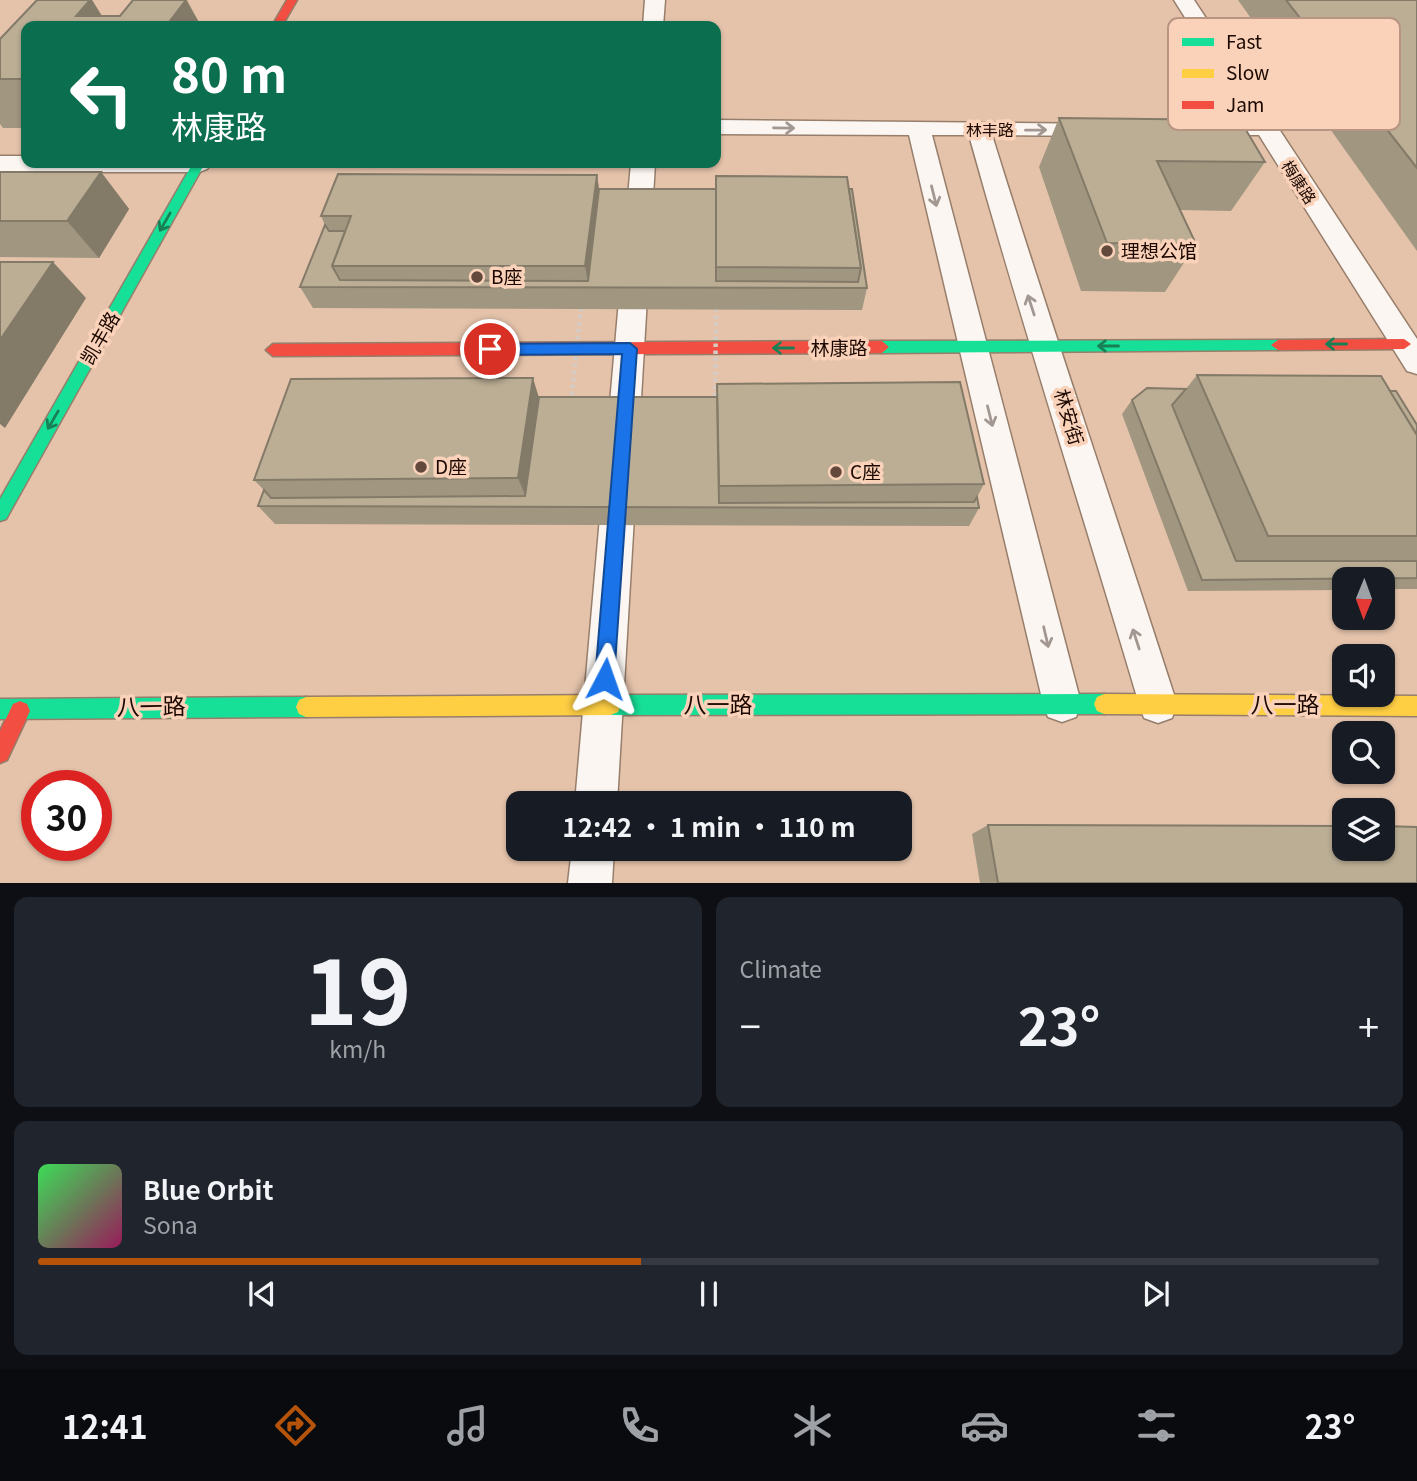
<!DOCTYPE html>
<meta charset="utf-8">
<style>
:root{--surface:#171b24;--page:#20242c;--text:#f1f3f6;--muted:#9ea1a6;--line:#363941;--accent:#b45309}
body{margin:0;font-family:Georgia,"Noto Sans SC",serif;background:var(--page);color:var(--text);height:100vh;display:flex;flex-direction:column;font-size:26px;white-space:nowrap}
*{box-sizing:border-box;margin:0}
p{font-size:23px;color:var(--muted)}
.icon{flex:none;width:38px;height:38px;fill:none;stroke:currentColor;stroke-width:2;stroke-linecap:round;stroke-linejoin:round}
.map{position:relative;height:883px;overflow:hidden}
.drawer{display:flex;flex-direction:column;gap:14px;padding:14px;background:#0d0f14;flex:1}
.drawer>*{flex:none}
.guide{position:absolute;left:21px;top:21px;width:700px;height:147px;border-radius:14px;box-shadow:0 2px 5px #0004;background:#0b6e4f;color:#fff;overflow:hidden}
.needle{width:46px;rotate:181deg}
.buttons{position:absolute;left:1332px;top:567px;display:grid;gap:14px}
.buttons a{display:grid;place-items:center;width:63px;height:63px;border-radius:14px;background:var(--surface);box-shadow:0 2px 5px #0004;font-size:35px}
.speed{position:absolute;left:21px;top:770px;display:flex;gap:14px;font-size:35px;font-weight:700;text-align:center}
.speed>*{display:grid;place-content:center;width:91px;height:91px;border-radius:50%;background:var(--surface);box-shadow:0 2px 5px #0004;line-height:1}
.speed .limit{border:10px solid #d22;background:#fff;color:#111}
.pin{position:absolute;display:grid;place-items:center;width:60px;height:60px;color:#fff;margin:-30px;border:4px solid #fff;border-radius:50%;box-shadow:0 2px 7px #0007}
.me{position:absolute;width:77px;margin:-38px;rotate:4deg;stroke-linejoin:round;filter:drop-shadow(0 0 5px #0008)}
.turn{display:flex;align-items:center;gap:24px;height:147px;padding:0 35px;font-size:32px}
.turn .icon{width:91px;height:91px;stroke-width:2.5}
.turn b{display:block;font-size:49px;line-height:60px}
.big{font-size:52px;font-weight:700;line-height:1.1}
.drawer .tile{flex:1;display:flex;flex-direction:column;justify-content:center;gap:10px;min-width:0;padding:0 24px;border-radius:14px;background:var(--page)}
.drawer .dial{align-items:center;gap:0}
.dial b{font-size:91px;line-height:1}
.song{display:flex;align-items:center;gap:21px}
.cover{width:84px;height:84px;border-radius:10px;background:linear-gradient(135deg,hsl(130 70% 55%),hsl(330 70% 35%))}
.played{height:7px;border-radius:4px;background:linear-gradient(90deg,var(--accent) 45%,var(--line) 45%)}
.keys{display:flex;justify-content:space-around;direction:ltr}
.heat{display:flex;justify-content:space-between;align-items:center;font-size:38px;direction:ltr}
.drawer .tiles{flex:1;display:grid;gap:14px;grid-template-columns:1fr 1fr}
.tile:last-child{grid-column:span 2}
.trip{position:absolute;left:506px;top:791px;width:406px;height:70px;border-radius:14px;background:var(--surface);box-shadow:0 2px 5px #0004;font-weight:700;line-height:70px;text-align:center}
.dock{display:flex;height:112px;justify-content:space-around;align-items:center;background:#090b0e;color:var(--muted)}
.dock .icon{width:49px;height:49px}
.dock .current{color:var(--accent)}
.dock b{font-size:32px;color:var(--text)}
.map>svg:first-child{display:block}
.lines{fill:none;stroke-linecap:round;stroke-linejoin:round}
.street-tunnel{stroke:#c7a791;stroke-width:23;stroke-dasharray:23 11;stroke-linecap:butt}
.street-casing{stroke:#977e6b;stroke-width:3}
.fast-casing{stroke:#977e6b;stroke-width:3}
.slow-casing{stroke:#977e6b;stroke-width:3}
.jam-casing{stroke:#977e6b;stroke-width:3}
.street{fill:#fbf6f2;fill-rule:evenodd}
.fast{fill:#16e098;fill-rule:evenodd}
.slow{fill:#ffcf43;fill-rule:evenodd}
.jam{fill:#f24e42;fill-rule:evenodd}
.path-bridge{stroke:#d5cbc3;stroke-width:4.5;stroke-dasharray:3.5 3.5;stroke-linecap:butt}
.wall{fill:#a19680}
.shaded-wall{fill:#837a68}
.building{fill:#bbae95;stroke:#837a68;stroke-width:2}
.oneway{stroke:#a29791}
.oneway2{stroke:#197f54}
.route{fill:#1a73e8;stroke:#114b97;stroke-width:2}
.poi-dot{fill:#62493c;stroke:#f9d2b9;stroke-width:2.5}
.labels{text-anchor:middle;stroke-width:7;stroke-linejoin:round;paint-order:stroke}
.far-street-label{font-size:16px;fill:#1c0800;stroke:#f9d2b9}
.poi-label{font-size:19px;fill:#1c0800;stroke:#f9d2b9;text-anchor:start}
.street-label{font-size:19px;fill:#1c0800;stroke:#f9d2b9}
.near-street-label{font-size:23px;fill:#1c0800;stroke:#f9d2b9}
.key{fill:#f9d2b9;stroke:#b79582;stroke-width:2}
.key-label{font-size:19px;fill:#1c0800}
</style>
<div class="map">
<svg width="1417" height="883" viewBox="0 0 1417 883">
<rect width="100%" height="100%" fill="#e5c3ab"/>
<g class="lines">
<path class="street-tunnel" d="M1219,56H1321"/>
<defs>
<g id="street">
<path d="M645,0H665L663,26H643Z"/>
<path d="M1174,0H1194L1417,339V374L1407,371L1259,135H1204L1196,133L1192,128L1196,123L1250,121Z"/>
<path d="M716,120L1104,124L1108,129L1104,134L1096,136L992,135C1051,326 1116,514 1177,704L1172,718L1158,723L1144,718L1139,704C1083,514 1022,326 969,135H932L1081,703L1076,717L1062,722L1048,717L1043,703L909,135L716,134Z"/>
<path d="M0,156H26V163L211,164L207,169L199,172H0Z"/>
<path d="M631,163H655L617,803H575Z"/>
<path d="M572,849H614L612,883H568Z"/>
</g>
<g id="fast">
<path d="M193,163H205L6,519L0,521V499Z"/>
<path d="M1278,340L1285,345L1278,350L882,353L875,347L882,341Z"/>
<path d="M1104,694L1111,697L1114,704L1111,711L1104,714L611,715L604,712L601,705L604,698L611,695Z"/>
<path d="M306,697L313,700L316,707L313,714L306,717L0,719V699Z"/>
</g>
<g id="slow">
<path d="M1104,694L1417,696V716L1104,714L1097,711L1094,704L1097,697Z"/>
<path d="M611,695L618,698L621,705L618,712L611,715L306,717L299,714L296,707L299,700L306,697Z"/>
</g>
<g id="jam">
<path d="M287,0H297L282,26H272Z"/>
<path d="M1404,339L1411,344L1404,349L1278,350L1271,345L1278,340Z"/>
<path d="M882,341L889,347L882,353L273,356L266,350L273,344Z"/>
<path d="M20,701L27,704L30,711L7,760L0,763V731L13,704Z"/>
</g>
</defs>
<use href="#street" class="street-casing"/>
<use href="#fast" class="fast-casing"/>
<use href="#slow" class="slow-casing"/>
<use href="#jam" class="jam-casing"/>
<use href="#street" class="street"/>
<use href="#fast" class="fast"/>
<use href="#slow" class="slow"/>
<use href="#jam" class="jam"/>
<g class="path-bridge">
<path d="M571,402L581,309"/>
<path d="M715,403L716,310"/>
</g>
</g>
<g class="wall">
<path d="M37,0H92L102,16H120L133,0H187L201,26H26V128H3L0,124V39Z"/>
<path d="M1238,0H1417V251Z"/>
<path d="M1059,118L1265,162L1231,211L1180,210L1196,244L1165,292L1081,291L1039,167Z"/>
<path d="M0,172H101L129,209L99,258L0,257Z"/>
<path d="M597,175L599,189H716L847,177L867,288L862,310L313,308L300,287L325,225L321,216Z"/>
<path d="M1197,375L1390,391L1417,425V589H1382V579H1344V590L1188,591L1122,414L1132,400L1186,389Z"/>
<path d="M539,398L984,484L977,497L979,508L969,526L275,524L258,506L264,490L254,480Z"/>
<path d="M988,825L1417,883H980L972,834Z"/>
</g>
<g class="shaded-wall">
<path d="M90,0H92L108,26L76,16Z"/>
<path d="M186,0L201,26H166Z"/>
<path d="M26,73V86L21,79Z"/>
<path d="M101,172L129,209L99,258L67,221Z"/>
<path d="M597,175L602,212L589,287L585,266Z"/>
<path d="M53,262L86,298L5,428L0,424V340Z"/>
<path d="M533,378L545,418L530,507L518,478Z"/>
</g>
<g class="building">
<path d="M37,0H90L76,16H120L133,0H186L166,26H26V73L21,79H0V39Z"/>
<path d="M1286,0H1417V168Z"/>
<path d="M1059,118L1240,120L1265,162L1157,161L1196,244L1107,243Z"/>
<path d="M0,172H101L67,221H0Z"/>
<path d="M338,174L597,175L585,266H332L351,216H321Z"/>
<path d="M716,176L847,177L861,268L716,267Z"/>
<path d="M599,189H716V281L858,282L861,268L849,189H852L867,288L300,287L325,225L329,231H345L332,266L340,280L588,281Z"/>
<path d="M0,262H53L0,340Z"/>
<path d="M1197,375L1381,376L1417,435V536H1268Z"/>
<path d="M533,378L518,478L254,480L291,379Z"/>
<path d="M960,382L984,484L719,486L717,384Z"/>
<path d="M1147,388L1186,389L1172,405L1236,561H1417V578L1202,580L1132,400Z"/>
<path d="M1390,391H1396L1417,425V435Z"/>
<path d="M539,397H717L719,503L974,502L977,497L979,508L258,506L264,490L271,498L525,496Z"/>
<path d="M988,825L1344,826V849H1382V826L1417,827V883H998Z"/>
</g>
<defs><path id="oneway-shaft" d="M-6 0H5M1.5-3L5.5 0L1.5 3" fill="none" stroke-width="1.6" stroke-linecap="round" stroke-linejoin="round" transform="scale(1.75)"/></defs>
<g class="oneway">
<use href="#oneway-shaft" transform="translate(784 128) rotate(1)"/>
<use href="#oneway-shaft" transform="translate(1036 130) rotate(-1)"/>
<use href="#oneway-shaft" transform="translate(934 196) rotate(76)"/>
<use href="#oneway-shaft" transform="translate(1031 305) rotate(-108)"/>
<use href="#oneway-shaft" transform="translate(990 416) rotate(76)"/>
<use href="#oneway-shaft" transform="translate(1046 637) rotate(77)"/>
<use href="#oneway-shaft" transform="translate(1136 639) rotate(-108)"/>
</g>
<g class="oneway2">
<use href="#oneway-shaft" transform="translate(165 222) rotate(120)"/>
<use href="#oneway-shaft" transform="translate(1336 344) rotate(180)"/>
<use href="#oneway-shaft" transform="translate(1108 346) rotate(180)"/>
<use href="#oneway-shaft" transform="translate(783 348) rotate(180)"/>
<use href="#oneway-shaft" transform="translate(53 420) rotate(120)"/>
</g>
<path class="route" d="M630,343L637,349L614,679L612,686L605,689L598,686L595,679L622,354L490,355L482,349L490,344Z"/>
<g class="poi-dot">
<circle cx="1107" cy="251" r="7"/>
<circle cx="477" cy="277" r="7"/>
<circle cx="421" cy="467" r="7"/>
<circle cx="836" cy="472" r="7"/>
</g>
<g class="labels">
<g class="far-street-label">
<text x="990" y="136">林丰路</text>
<text transform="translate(1299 182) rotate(57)" y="6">梅康路</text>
</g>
<g class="poi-label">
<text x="1121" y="258">理想公馆</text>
<text x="491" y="284">B座</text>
<text x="435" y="474">D座</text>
<text x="850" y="479">C座</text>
</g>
<g class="street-label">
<text transform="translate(100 338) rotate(-60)" y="7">凯丰路</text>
<text x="839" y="355">林康路</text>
<text transform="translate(1069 417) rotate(73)" y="7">林安街</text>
</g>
<g class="near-street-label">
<text x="718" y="713">八一路</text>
<text x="1285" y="713">八一路</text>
<text transform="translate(151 707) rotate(-1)" y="8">八一路</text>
</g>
</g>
<rect x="1168" y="18" width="232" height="112" rx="10" class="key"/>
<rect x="1182" y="38" width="32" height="8" fill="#16e098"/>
<rect x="1182" y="69" width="32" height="9" fill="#ffcf43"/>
<rect x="1182" y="101" width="32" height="8" fill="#f24e42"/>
<g class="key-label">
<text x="1226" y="49">Fast</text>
<text x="1226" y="80">Slow</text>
<text x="1226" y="112">Jam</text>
</g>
</svg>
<div class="buttons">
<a><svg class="needle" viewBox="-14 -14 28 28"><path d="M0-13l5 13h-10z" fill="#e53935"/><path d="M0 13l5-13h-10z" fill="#9ea1a6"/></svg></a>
<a><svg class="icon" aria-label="sound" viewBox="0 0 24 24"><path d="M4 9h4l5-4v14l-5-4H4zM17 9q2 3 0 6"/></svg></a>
<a><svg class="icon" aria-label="search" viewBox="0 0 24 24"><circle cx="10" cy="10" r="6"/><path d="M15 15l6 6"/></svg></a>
<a><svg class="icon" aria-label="layers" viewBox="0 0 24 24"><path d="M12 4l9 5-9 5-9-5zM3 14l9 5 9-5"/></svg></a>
</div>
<div class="speed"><div class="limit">30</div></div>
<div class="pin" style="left:490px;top:349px;background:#d93025"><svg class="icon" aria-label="arrive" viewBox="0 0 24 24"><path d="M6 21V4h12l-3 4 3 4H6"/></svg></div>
<svg class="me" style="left:605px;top:679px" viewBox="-20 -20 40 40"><path d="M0-17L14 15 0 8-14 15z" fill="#1a73e8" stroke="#fff" stroke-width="4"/></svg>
<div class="trip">12:42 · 1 min · 110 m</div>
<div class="guide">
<div class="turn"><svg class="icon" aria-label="left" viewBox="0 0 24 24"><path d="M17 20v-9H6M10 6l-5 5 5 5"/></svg><div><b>80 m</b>林康路</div></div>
</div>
</div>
<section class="drawer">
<div class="tiles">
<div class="tile dial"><b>19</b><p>km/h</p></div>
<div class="tile"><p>Climate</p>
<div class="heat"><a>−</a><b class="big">23°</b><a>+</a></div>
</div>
<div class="tile">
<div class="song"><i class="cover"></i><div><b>Blue Orbit</b><p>Sona</p></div></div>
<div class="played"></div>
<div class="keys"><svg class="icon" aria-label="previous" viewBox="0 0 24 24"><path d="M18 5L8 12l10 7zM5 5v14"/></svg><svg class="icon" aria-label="pause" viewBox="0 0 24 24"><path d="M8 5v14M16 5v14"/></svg><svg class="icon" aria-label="next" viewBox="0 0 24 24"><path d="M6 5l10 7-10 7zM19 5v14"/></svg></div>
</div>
</div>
</section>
<nav class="dock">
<b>12:41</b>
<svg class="icon current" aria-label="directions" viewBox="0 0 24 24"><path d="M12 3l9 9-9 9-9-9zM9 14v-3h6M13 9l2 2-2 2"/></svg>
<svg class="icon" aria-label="music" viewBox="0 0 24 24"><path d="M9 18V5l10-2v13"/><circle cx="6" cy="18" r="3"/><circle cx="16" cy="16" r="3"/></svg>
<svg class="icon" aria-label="phone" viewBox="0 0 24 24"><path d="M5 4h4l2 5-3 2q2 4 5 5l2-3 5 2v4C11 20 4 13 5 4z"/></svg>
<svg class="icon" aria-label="climate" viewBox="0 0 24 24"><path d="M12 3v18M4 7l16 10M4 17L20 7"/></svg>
<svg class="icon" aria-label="car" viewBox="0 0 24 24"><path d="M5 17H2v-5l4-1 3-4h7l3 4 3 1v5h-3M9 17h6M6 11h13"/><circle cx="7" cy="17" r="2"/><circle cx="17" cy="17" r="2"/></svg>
<svg class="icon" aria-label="filters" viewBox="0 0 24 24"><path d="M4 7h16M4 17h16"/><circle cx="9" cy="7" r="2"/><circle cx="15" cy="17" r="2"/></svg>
<b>23°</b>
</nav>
